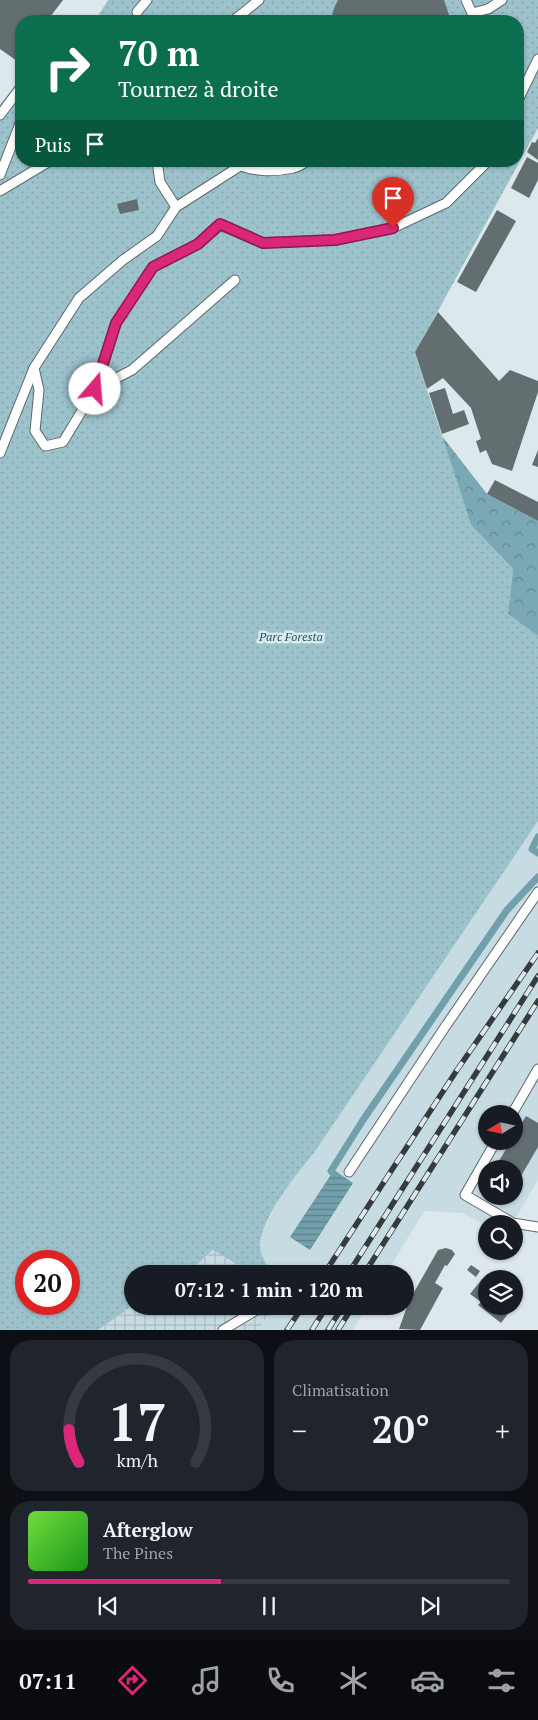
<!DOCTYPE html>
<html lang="fr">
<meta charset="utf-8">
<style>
:root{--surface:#171b24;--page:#20242c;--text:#f1f3f6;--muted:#9ea1a6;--line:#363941;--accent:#db2777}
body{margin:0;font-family:"PT Serif",serif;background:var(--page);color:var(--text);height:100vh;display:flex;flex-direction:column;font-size:19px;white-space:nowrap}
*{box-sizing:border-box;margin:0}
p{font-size:16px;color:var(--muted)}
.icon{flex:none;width:28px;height:28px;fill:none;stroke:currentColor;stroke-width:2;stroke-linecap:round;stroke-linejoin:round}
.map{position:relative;height:1330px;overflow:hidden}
.details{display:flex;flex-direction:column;gap:10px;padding:10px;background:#0d0f14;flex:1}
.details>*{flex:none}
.top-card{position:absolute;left:15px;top:15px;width:509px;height:152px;border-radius:20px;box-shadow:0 1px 4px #0004;background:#0b6e4f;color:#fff;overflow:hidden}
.needle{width:32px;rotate:260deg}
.controls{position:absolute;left:478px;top:1105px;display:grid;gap:10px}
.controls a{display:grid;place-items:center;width:45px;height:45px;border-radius:50%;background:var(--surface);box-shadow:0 1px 4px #0004;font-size:25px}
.speed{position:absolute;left:15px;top:1250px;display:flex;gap:10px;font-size:25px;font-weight:700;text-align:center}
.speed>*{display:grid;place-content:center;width:65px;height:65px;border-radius:50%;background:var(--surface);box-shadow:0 1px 4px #0004;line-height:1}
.speed .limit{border:8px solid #d22;background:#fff;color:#111}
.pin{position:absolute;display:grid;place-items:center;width:42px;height:42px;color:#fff;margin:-51px -21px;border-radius:50% 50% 50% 0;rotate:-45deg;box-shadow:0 0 5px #0007}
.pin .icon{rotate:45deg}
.me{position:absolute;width:55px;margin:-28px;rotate:18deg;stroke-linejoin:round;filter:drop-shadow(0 0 4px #0008)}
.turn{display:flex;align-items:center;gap:18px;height:105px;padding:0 20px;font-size:22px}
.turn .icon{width:65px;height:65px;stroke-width:2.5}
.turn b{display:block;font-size:35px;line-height:42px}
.then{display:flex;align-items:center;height:48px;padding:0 20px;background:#0003;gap:10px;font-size:19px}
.big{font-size:38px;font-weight:700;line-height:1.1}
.details .card{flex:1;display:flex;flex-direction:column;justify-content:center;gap:8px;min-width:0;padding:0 18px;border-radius:20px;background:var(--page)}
.details .dial{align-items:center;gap:0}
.dial svg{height:130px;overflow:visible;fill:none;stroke:var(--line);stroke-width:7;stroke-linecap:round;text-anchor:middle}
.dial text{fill:var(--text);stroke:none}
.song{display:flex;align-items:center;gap:15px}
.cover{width:60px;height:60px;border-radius:8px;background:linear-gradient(135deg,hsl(100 70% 55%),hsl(120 70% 35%))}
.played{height:5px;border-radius:2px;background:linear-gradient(90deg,var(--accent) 40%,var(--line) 40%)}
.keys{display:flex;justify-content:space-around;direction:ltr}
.heat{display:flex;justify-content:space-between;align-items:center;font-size:28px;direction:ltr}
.details .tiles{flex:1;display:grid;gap:10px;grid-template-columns:1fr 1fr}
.card:last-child{grid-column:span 2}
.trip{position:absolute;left:124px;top:1265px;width:290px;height:50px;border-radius:25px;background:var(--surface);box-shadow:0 1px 4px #0004;font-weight:700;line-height:50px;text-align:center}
.tabs{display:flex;height:80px;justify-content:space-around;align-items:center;background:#090b0e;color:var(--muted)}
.tabs .icon{width:35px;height:35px}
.tabs .active{color:var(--accent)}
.tabs b{font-size:22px;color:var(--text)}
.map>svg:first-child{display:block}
.built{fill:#c7dce2;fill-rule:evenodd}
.industrial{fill:url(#industrial-grid)}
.grass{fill:url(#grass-dots);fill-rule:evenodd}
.forest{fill:url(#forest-crowns)}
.water{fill:url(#water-rules)}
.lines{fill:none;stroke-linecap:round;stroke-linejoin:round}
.stream{stroke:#719fab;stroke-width:7}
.building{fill:#636e71}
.lane-casing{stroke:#5d686b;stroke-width:11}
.lane{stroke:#fff;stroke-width:9}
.rail-casing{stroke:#363c3d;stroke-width:5.5}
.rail{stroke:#dce8ec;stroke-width:4;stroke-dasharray:11;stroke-linecap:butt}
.route-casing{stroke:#8e194d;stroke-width:12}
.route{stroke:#db2777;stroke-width:9}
.labels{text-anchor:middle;stroke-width:5;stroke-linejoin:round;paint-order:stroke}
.park-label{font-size:12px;font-style:italic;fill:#175765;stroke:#dce8ec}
</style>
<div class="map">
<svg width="538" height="1330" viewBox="0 0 538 1330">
<defs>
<pattern id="industrial-grid" width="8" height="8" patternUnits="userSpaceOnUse" patternTransform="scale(1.25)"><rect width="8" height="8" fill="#c7dce2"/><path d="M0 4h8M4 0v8" fill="none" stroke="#aabcc1"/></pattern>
<pattern id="grass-dots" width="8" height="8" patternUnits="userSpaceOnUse" patternTransform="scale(1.25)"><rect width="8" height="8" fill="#9cc2cc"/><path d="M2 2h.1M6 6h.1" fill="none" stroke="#86a6af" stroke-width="1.8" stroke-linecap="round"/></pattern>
<pattern id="forest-crowns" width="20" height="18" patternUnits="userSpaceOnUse" patternTransform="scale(1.25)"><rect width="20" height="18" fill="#7aa9b5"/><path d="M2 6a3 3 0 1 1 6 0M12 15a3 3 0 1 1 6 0" fill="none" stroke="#638992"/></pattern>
<pattern id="water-rules" width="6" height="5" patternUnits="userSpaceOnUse" patternTransform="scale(1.25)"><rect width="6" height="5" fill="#719fab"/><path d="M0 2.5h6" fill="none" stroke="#5c818a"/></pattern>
</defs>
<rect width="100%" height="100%" fill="#dce8ec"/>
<g class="built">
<path d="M538,821V1180L512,1224H486V1226L463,1213L424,1211L386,1274H272L265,1262L259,1247L263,1229L285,1188L314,1153ZM486,1114H514V1141H486ZM486,1169H514V1196H486Z"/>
<path d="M274,1306H367L353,1330H259Z"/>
</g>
<g class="industrial">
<path d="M214,1250L254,1274H187Z"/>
<path d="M132,1306H274L259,1330H98Z"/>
</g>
<path class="grass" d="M108,0H538V128L415,353L471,525L513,569L508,614L538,636V821L314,1153C297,1173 260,1219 260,1246C260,1255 268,1266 272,1274H254L213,1250L187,1274H132V1306L98,1330H0V105L21,78V161H518V21H91L93,17L96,19ZM26,1261H69V1304H26Z"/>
<path class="forest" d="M442,436L487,494L538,521V636L508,614L513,569L471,525Z"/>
<path class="water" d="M334,1170L353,1183L310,1250L290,1237Z"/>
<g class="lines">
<g class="stream">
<path d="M538,837L532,849L538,853"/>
<path d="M332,1172L331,1171L363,1120L507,910L538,877"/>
</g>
</g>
<g class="building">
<path d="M0,0H63L47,21H21V55L17,61L0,49Z"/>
<path d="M338,0H444L451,21H331L334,8Z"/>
<path d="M538,138V160L527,152L532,142L535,143Z"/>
<path d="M527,157L538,163V180L529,198L511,188Z"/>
<path d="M137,199L139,210L120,214L117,204Z"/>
<path d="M497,210L516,221L476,292L457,282Z"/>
<path d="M438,312L499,381L510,370L538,381V392L512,471L492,464L486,450L480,453L476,441L481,439L471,408L443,378L427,389L415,352Z"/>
<path d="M445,388L453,414L464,410L469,424L442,434L429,393Z"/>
<path d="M538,450V467L532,465Z"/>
<path d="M495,480L538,502V521L487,494Z"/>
<path d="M526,1116L538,1123V1147L514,1188V1169H494L511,1141H514V1136Z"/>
<path d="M446,1248L452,1250L455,1254L447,1266L445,1265L435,1283L443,1288L420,1330L399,1329L409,1301L438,1250Z"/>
<path d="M471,1265L480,1271L476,1277L467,1270Z"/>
<path d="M482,1279L485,1281L486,1279V1306H514L501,1323L478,1305L481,1302L470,1294Z"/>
</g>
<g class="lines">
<defs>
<g id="lane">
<path d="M466,0L472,13L474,21"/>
<path d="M137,12L147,0"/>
<path d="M472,13L488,9L502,0"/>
<path d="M233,21L259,0"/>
<path d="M518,100L538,59"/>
<path d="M0,115L21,87"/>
<path d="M157,161L160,182L176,207"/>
<path d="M234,161C248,173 276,172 293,168C298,167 303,164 307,161"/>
<path d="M0,175L21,121"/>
<path d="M0,191L50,161"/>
<path d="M34,368L39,390L35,431L45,446L63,442L95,389L116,323L153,267L198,244L220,225L263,243L335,240L393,228L446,203L484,165L486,161"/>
<path d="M95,389L132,370L235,280"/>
<path d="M0,453L34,368L79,298L123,260L157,236L176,207L240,166"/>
<path d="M512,1114L538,1069"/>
<path d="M496,1141L465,1195L513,1223L538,1227"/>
<path d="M349,1172L445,1027L538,892"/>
<path d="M223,1330L263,1306"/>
</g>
</defs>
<use href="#lane" class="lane-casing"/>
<use href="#lane" class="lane"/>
<defs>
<g id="rail">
<path d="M324,1274L457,1070L538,953"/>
<path d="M348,1274L538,976"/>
<path d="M364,1274L538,1001"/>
<path d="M287,1330L303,1306"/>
<path d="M312,1330L327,1306"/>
<path d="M328,1330L343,1306"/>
<path d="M338,1330L353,1306"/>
</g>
</defs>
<use href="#rail" class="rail-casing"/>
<use href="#rail" class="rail"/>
</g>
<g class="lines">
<defs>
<path id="route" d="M95,389L116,323L153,267L198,244L220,224L263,243L335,240L393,228"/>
</defs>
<use href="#route" class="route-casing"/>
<use href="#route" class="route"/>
</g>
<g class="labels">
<g class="park-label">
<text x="291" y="641">Parc Foresta</text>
</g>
</g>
</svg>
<div class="controls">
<a><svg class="needle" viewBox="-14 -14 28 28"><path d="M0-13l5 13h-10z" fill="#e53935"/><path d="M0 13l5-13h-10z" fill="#9ea1a6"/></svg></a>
<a><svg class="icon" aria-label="sound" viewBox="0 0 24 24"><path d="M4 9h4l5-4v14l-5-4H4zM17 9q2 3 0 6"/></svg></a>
<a><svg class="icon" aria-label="search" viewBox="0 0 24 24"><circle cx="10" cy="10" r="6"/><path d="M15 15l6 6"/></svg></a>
<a><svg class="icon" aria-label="layers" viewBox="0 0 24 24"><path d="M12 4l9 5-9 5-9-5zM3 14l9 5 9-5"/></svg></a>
</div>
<div class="speed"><div class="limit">20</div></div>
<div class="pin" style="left:393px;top:228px;background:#d93025"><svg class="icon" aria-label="arrive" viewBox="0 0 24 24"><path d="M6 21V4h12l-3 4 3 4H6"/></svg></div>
<svg class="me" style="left:95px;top:389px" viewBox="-20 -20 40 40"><circle r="19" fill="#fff"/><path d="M0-13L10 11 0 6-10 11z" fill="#db2777"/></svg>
<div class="trip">07:12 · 1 min · 120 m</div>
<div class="top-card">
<div class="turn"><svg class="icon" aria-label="right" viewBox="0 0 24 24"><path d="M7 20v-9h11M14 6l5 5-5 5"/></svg><div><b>70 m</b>Tournez à droite</div></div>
<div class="then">Puis<svg class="icon" aria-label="arrive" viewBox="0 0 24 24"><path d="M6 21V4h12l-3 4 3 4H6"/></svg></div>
</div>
</div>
<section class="details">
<div class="tiles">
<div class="card dial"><svg viewBox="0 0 100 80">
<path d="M14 69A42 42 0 1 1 86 69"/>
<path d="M14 69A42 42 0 0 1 8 49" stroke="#db2777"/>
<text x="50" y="56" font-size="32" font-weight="700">17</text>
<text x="50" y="72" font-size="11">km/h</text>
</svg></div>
<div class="card"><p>Climatisation</p>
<div class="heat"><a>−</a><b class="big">20°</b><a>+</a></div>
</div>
<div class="card">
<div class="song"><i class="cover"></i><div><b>Afterglow</b><p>The Pines</p></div></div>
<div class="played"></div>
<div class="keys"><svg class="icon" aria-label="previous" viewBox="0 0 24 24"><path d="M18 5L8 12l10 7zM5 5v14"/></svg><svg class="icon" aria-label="pause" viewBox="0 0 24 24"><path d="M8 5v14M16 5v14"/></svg><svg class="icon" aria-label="next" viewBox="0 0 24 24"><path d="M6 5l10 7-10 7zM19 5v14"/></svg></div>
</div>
</div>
</section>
<nav class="tabs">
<b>07:11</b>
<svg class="icon active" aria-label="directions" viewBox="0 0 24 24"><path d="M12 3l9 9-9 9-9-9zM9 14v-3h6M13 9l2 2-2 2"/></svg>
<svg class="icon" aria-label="music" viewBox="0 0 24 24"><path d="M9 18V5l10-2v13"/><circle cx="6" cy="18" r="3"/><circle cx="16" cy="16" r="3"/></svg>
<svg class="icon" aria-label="phone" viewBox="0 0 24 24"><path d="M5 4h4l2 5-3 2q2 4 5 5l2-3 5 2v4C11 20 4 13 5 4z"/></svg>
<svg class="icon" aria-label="climate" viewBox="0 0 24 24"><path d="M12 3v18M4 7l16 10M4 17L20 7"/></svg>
<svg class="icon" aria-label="car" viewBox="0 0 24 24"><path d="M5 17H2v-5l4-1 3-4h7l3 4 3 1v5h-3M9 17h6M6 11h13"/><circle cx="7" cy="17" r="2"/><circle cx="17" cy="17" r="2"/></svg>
<svg class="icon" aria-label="filters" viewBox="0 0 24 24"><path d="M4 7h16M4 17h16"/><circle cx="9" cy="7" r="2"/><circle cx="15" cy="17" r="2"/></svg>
</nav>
